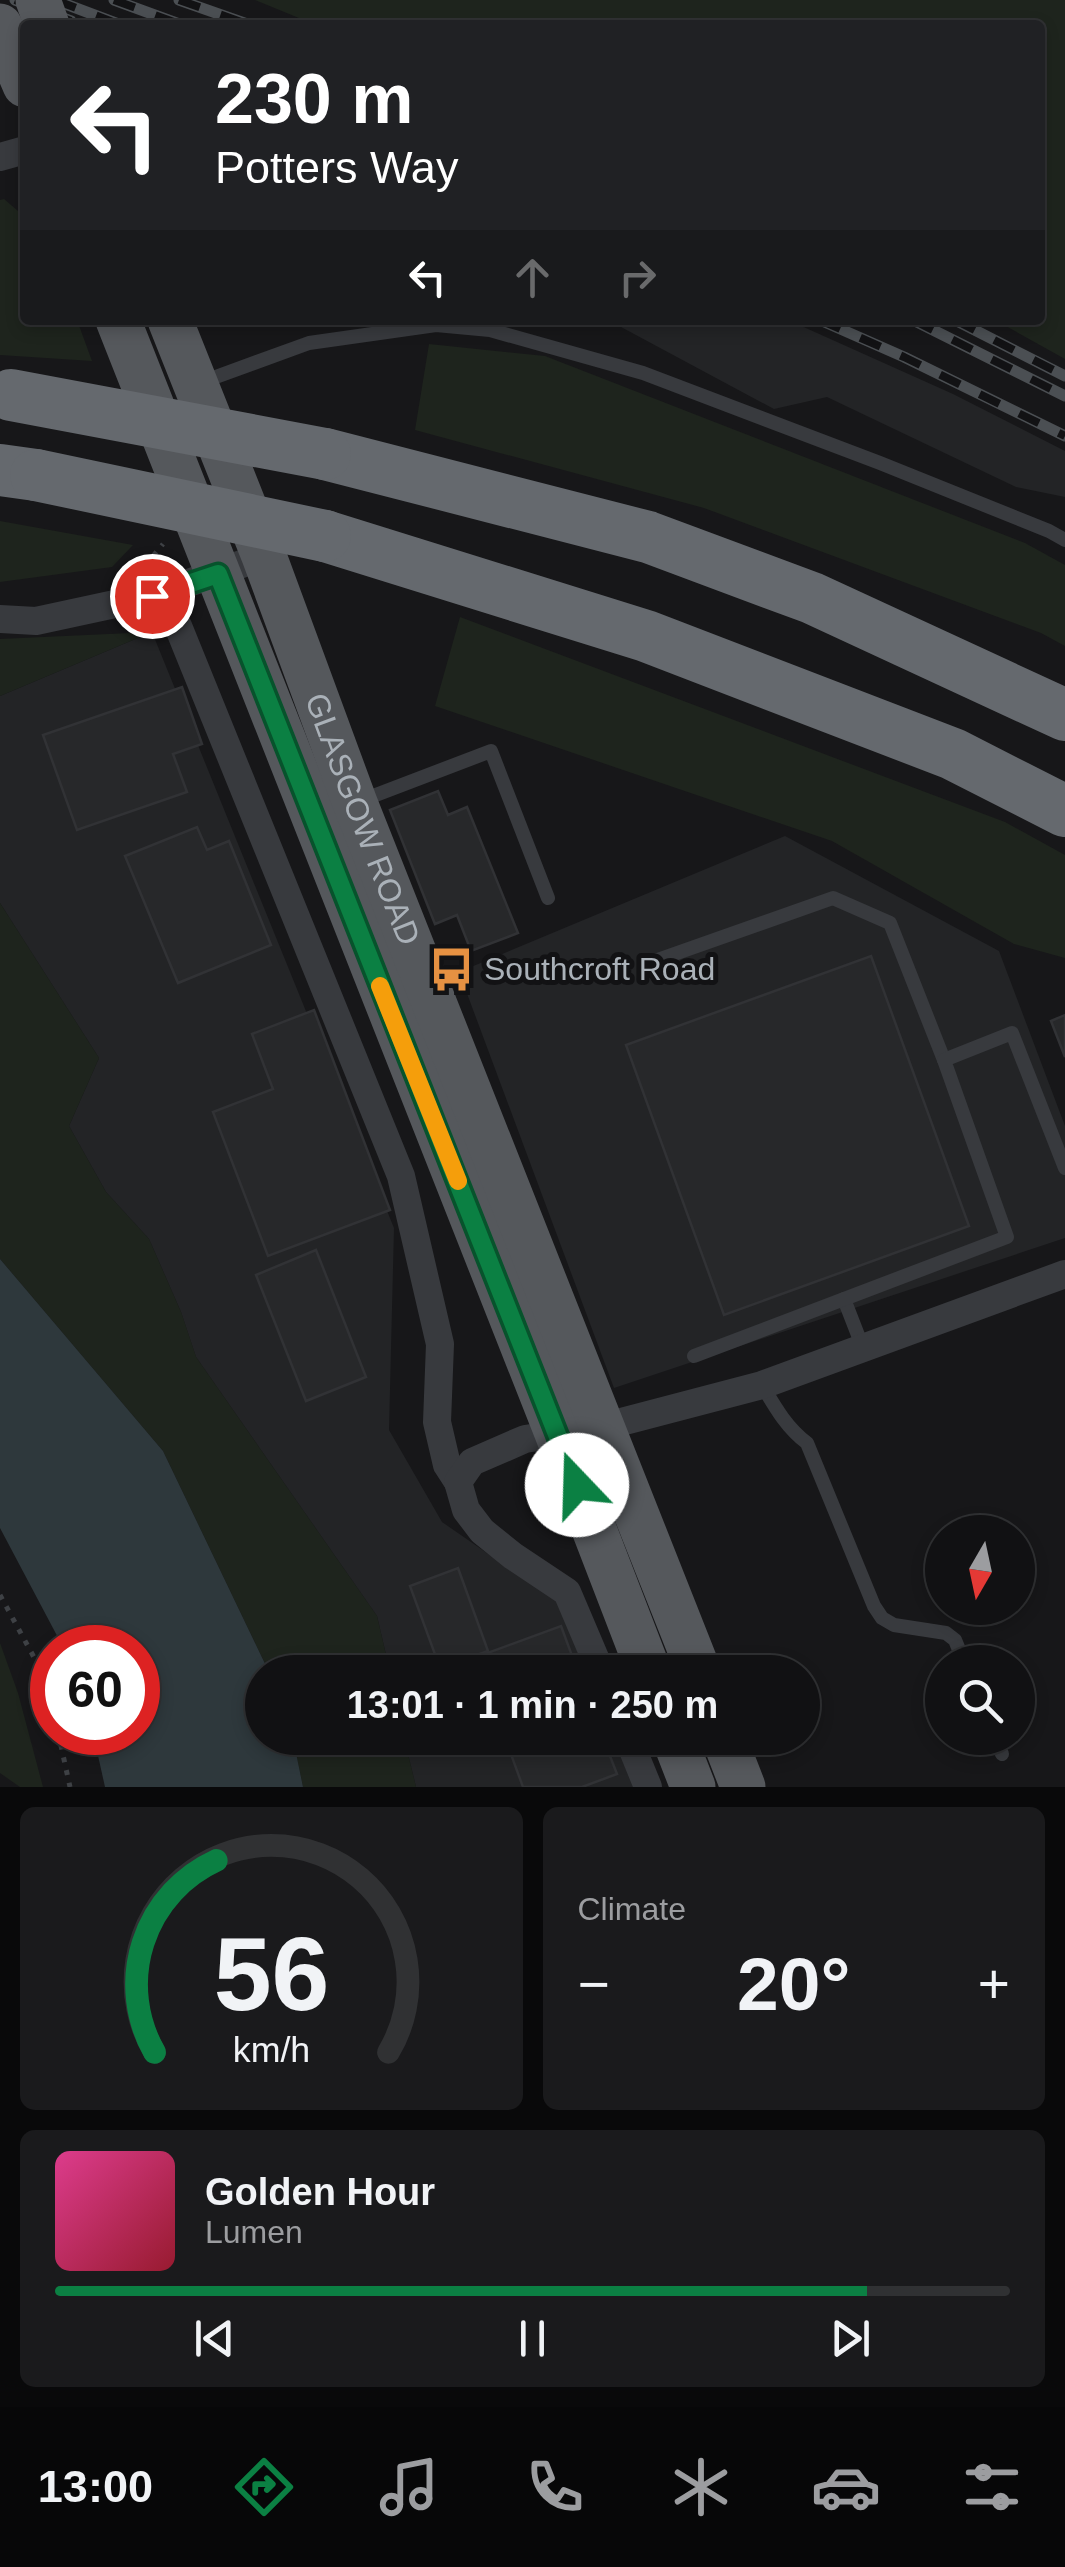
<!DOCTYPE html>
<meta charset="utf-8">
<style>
:root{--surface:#111113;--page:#1a1a1c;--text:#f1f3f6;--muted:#9c9da0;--line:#303133;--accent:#0b8043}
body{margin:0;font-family:Arial,sans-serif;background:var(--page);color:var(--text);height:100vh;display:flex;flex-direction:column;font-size:38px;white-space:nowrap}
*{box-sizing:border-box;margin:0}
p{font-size:32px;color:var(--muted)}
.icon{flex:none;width:55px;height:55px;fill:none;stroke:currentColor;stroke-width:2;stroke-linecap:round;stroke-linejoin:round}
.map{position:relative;height:1787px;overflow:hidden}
.details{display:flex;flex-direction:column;gap:20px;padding:20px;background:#09090a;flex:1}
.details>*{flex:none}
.top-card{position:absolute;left:20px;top:20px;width:1025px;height:305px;border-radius:10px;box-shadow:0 5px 15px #0003,0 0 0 2px var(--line);background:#202124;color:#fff;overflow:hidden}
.needle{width:65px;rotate:189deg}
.controls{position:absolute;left:925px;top:1515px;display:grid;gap:20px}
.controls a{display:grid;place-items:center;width:110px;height:110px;border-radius:50%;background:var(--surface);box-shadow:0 5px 15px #0003,0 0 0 2px var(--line);font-size:50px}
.speed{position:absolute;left:30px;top:1625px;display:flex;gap:20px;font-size:50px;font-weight:700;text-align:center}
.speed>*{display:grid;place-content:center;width:130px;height:130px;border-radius:50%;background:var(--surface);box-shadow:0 5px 15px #0003,0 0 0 2px var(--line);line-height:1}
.speed .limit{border:15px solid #d22;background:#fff;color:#111}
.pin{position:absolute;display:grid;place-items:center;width:85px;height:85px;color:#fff;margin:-42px;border:5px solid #fff;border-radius:50%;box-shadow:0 2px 10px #0007}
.me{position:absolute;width:110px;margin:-55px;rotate:339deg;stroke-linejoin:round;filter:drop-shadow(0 0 8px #0008)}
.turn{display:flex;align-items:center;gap:35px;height:210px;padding:0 30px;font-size:45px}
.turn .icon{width:130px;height:130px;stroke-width:2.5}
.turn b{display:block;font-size:70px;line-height:85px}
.lanes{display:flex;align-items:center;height:95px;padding:0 30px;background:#0003;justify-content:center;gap:50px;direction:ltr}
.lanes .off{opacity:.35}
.big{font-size:75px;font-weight:600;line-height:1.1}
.details .tile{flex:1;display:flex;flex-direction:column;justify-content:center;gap:15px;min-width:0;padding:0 35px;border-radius:15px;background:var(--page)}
.details .dial{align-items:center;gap:0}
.dial svg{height:260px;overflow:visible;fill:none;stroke:var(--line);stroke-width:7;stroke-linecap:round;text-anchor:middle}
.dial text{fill:var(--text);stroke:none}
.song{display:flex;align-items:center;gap:30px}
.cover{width:120px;height:120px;border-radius:15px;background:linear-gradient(135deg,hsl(330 70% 55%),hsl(350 70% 35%))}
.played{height:10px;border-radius:5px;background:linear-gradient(90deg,var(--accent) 85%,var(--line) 85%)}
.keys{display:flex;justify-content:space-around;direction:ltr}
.heat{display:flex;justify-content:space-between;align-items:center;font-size:55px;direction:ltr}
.details .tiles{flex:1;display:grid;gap:20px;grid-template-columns:1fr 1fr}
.tile:last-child{grid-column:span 2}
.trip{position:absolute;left:245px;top:1655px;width:575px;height:100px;border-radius:50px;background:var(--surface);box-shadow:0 5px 15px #0003,0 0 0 2px var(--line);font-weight:600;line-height:100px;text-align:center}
.dock{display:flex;height:160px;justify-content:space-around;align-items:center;background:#070708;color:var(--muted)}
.dock .icon{width:70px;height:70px}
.dock .selected{color:var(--accent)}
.dock b{font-size:45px;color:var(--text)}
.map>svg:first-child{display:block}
.built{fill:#232426}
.green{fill:#1e241d}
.water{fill:#2e383c}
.building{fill:#27282a;stroke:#313235;stroke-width:2.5}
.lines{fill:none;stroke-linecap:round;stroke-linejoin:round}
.path{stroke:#3e4145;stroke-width:5;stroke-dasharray:5 8;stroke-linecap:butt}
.lane{stroke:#383a3e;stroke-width:14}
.street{stroke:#383a3e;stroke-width:28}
.primary{stroke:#55585c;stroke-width:45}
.highway{stroke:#65696e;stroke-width:52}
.rail-casing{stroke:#4b4f53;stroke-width:11}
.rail{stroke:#121214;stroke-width:8;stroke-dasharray:22;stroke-linecap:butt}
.primary-bridge{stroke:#55585c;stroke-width:45}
.highway-bridge{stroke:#65696e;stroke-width:52}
.route-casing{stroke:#07532c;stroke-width:25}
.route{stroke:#0b8043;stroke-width:18}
.slow{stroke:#f59e0b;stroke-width:18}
.labels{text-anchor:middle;stroke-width:10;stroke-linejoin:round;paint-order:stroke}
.street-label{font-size:32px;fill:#aab1b8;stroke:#121214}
.poi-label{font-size:32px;fill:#aab1b8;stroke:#121214;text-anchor:start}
</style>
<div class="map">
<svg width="1065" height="1787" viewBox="0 0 1065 1787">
<rect width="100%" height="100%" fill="#171719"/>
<g class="built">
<path d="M608,320H788L953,394L1065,451V497L1016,487L827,397L774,409Z"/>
<path d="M152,632L394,1228L389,1430L442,1522L558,1602L590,1672H390L377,1616L196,1357L181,1312L149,1239L106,1192L69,1126L99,1058L0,903V696Z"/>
<path d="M785,836L999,951L1065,1126V1238L614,1388L459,972Z"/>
<path d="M404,1738H619L642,1787H416Z"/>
</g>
<g class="green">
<path d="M255,0H1065V359L995,320H1040V25H316Z"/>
<path d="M4,199L25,217V320H77L92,361L0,355V200Z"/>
<path d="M429,344L545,356L1025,543L1065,565V646L1041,633L704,508L415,430Z"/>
<path d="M0,521L133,545L112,567L0,582Z"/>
<path d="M460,617L1005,822L1065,855V958L1014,944L832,841L435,706Z"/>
<path d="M152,632L0,696V639Z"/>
<path d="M0,903L99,1058L69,1126L106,1192L149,1239L181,1312L196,1357L377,1616L390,1672H269L163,1451L0,1259Z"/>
<path d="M0,1643L18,1693L43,1787H20L0,1773Z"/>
<path d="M293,1738H404L416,1787H303Z"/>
</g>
<path class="water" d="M0,1259L163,1451L269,1672H262V1738H293L303,1787H105L93,1733L138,1732V1648L63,1647L0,1528Z"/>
<g class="building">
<path d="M182,687L202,744L173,754L187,792L77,830L43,735Z"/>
<path d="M438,791L448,815L467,807L518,933L471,951L457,915L435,924L390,810Z"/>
<path d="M197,827L207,850L229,841L271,945L178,983L125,856Z"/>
<path d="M871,956L969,1226L724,1315L626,1045Z"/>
<path d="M314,1010L390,1210L268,1256L213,1112L273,1089L252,1034Z"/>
<path d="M1065,1015V1057L1051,1021Z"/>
<path d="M316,1250L366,1377L306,1401L256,1275Z"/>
<path d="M458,1568L488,1651L440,1668L410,1586Z"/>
<path d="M561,1626L578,1672H480L474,1658Z"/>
<path d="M505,1738H603L617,1774L582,1787H523Z"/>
</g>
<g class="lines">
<g class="path">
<path d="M157,568L153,556L163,544"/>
<path d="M0,1595L48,1683L52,1706"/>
<path d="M58,1732L70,1787"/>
</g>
<g class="lane">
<path d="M202,382L309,343L436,325L490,330L643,373L880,463L1049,531L1065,540"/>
<path d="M360,801L491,751L548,898"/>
<path d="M646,964L833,898L890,923L944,1060"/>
<path d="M844,1299L863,1348"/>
<path d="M694,1356L1007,1237L944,1060L1012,1033L1065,1168"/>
<path d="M762,1385C775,1407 786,1427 807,1443L874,1606L882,1618L894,1625L946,1633L955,1640L964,1662"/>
<path d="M995,1738L1002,1754"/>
</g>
<g class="street">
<path d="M0,157L25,150"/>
<path d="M0,619L36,621L152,596L264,556"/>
<path d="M178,626L401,1176L440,1344L437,1422L447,1465L458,1482"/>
<path d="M601,1672L567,1592L513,1556L482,1531L466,1510L458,1482L472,1462L525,1439L602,1427L762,1385L1065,1274"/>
<path d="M628,1738L648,1787"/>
</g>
<g class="primary">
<path d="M0,26L25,85"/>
<path d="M118,320L557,1433L649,1672"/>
<path id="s1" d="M170,320L264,556L355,803L699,1672"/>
<path d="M674,1738L693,1787"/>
<path d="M724,1738L743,1787"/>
</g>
<g class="highway">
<path d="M325,454L648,537L812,598L1065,715"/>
<path d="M0,470L36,475"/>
<path d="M325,536L646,636L953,754L1065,811"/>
</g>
<defs>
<g id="rail">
<path d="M15,0L71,21"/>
<path d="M55,0L121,25"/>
<path d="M114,0L182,25"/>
<path d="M179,0L250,25"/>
<path d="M820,320L904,357L1065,436"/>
<path d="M913,320L1065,396"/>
<path d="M955,320L1065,376"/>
</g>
</defs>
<use href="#rail" class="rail-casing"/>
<use href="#rail" class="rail"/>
<path class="primary-bridge" d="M38,0L47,25"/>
<g class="highway-bridge">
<path d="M11,395L325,454"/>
<path d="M36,475L325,536"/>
</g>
</g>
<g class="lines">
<defs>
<path id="route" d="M152,596L218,574L577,1485"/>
</defs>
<use href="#route" class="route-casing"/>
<use href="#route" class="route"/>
<path class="slow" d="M380,986L458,1181"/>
</g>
<defs>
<symbol id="bus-bare" viewBox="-9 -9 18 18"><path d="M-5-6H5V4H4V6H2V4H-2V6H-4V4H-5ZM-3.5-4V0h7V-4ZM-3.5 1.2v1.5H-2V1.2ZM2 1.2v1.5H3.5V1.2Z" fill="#e69142" stroke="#121214" stroke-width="2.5" paint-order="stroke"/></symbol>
</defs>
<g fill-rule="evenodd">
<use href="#bus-bare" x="420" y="938" width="63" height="63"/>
</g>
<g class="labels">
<g class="street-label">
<text dy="11" stroke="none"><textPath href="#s1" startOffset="535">GLASGOW ROAD</textPath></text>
</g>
<g class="poi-label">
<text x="484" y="980">Southcroft Road</text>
</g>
</g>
</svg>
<div class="controls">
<a><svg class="needle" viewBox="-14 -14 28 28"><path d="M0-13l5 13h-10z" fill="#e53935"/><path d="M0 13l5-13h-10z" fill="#9c9da0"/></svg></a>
<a><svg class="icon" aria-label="search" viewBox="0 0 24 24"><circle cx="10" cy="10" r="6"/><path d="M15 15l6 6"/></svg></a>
</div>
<div class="speed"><div class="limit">60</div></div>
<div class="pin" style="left:152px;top:596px;background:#d93025"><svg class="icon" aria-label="arrive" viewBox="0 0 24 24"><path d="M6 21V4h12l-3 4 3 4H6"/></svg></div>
<svg class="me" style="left:577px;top:1485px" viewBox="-20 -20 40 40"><circle r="19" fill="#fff"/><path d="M0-13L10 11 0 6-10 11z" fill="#0b8043"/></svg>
<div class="trip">13:01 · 1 min · 250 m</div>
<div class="top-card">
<div class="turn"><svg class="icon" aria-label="left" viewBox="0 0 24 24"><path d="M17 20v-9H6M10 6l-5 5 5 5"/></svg><div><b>230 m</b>Potters Way</div></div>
<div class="lanes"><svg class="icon" aria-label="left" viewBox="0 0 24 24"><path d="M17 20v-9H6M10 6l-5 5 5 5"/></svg><svg class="icon off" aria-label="ahead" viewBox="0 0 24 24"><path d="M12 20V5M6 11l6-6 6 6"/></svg><svg class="icon off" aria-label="right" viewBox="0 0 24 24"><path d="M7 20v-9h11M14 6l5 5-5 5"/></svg></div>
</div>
</div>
<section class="details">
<div class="tiles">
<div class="tile dial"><svg viewBox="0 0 100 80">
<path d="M14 69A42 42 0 1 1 86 69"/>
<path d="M14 69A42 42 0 0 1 33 10" stroke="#0b8043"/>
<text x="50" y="56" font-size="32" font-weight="700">56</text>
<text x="50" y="72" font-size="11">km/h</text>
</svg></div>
<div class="tile"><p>Climate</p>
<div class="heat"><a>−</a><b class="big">20°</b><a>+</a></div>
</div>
<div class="tile">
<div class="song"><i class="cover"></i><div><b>Golden Hour</b><p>Lumen</p></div></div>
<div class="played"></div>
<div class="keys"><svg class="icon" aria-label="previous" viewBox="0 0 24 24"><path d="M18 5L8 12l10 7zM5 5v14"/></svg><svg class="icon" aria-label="pause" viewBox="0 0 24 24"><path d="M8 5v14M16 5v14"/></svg><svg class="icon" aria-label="next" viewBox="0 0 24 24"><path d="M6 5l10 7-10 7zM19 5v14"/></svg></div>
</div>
</div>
</section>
<nav class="dock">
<b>13:00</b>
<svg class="icon selected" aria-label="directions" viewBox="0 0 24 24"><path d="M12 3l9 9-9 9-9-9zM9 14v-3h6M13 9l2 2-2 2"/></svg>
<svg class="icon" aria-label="music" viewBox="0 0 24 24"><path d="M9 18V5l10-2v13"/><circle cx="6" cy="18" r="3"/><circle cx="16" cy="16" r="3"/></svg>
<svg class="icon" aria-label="phone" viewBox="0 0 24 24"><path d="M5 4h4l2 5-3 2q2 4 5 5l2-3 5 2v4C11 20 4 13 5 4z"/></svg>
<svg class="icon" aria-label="climate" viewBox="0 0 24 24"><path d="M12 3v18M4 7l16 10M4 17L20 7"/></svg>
<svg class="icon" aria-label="car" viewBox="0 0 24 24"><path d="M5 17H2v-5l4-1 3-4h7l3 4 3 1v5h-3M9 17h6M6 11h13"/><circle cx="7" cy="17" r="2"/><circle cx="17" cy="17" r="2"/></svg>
<svg class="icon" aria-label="filters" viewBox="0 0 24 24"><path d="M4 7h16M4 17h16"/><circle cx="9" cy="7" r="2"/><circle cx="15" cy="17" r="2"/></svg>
</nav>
